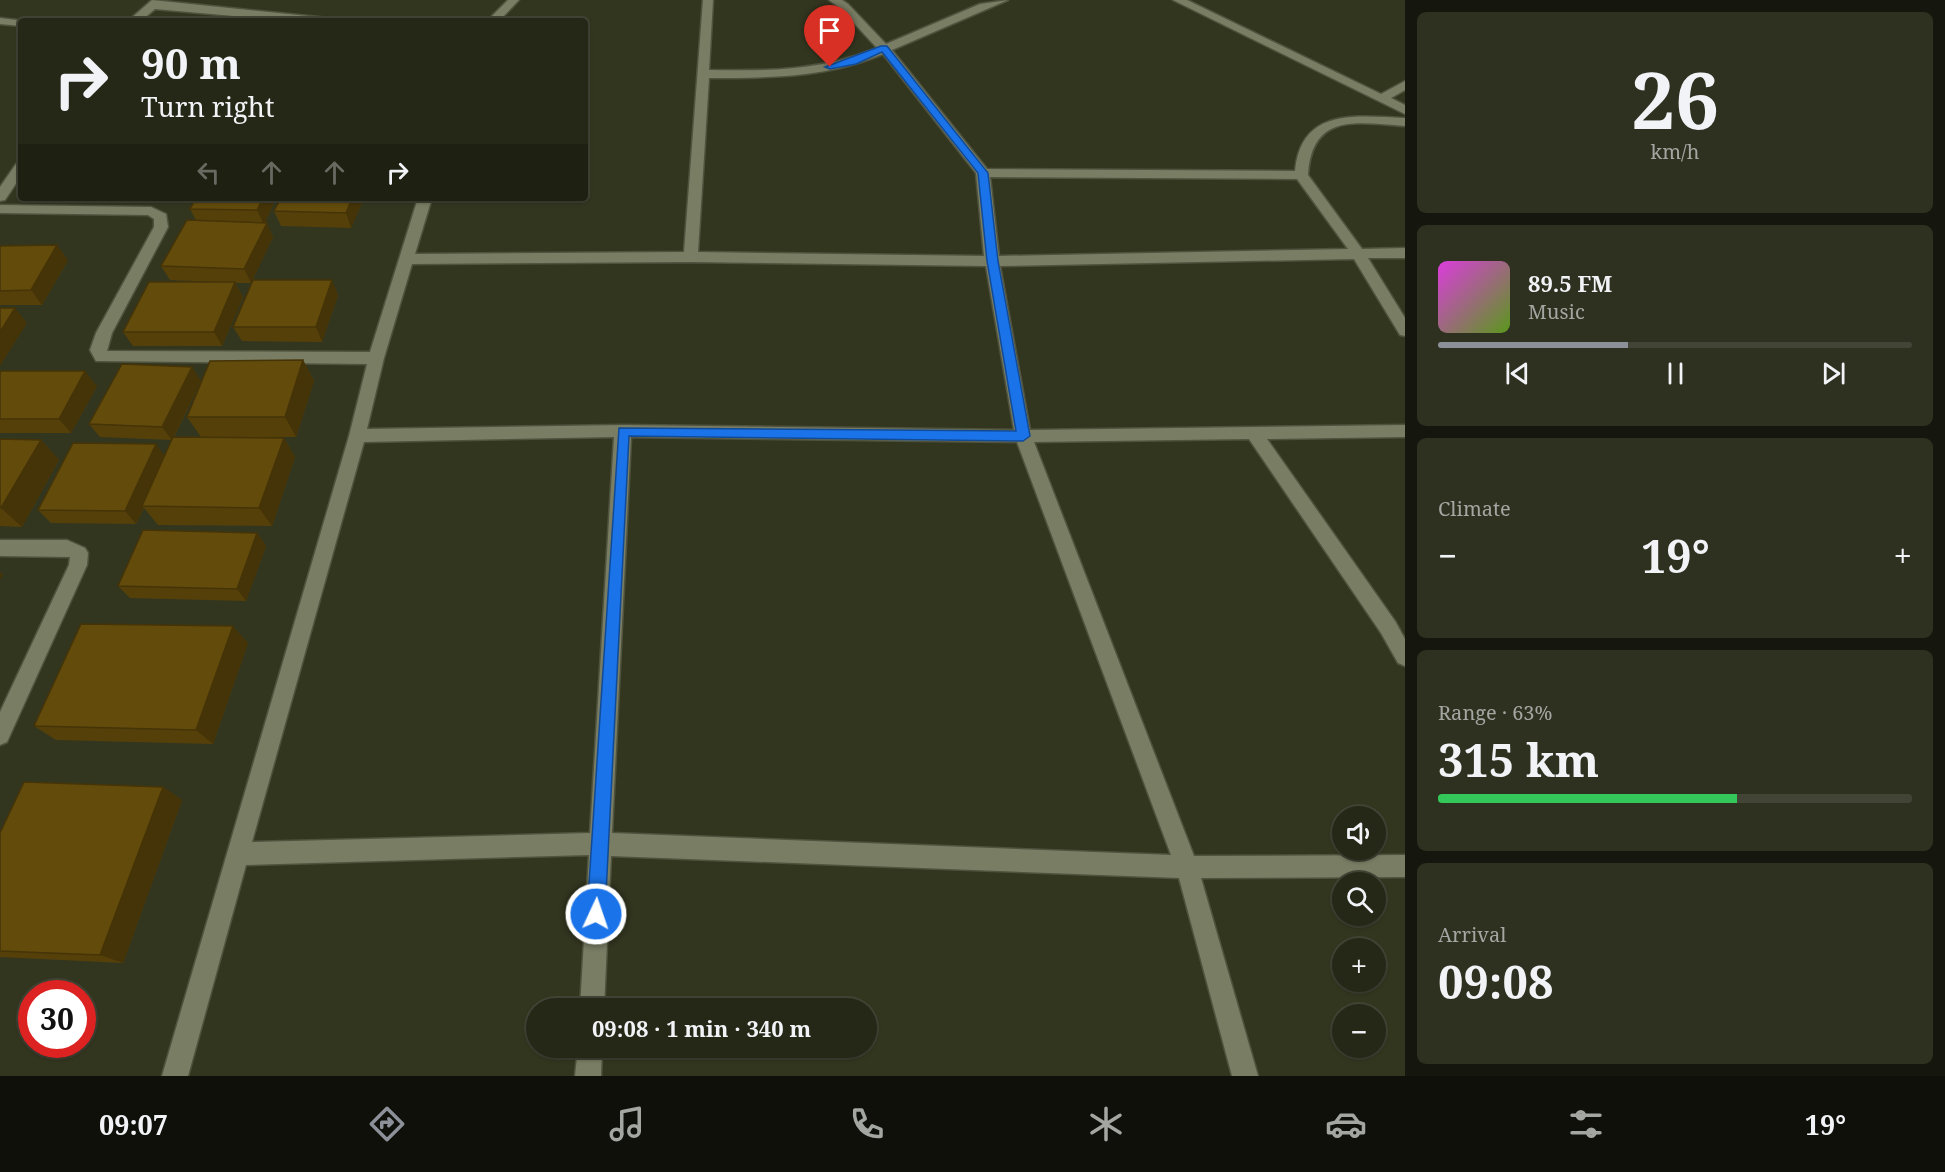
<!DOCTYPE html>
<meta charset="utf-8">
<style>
:root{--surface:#262817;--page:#2e3020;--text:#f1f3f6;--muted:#a4a6a1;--line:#424436;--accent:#8c9099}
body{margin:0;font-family:"Noto Serif",serif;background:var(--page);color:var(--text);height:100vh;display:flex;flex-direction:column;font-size:22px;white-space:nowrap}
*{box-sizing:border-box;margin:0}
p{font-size:20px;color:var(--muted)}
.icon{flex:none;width:33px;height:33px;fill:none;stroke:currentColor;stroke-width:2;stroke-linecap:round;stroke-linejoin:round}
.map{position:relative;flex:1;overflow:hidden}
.sheet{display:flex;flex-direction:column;gap:12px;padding:12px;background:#15160d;width:540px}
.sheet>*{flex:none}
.hud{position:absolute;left:18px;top:18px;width:570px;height:183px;border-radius:6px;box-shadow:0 2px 4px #0004,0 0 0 2px var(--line);background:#262817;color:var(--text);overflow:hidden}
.buttons{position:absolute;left:1332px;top:806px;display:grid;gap:12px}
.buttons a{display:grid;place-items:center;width:54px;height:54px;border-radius:50%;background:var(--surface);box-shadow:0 2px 4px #0004,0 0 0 2px var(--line);font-size:30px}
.speed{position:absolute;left:18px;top:980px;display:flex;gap:12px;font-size:30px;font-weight:700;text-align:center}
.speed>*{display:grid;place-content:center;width:78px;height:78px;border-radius:50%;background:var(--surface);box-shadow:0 2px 4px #0004,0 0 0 2px var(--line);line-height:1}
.speed .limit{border:9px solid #d22;background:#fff;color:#111}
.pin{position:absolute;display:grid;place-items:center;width:51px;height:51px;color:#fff;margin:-62px -26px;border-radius:50% 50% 50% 0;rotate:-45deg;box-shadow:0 0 6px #0007}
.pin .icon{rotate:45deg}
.me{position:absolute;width:66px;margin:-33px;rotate:3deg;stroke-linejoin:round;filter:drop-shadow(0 0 4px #0008)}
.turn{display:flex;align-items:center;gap:21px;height:126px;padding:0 24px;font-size:27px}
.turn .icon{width:78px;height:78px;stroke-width:2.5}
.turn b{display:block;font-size:42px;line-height:51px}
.lanes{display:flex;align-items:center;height:57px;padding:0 24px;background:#0003;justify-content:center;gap:30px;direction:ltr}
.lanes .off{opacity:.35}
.big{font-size:45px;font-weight:700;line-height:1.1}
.sheet .card{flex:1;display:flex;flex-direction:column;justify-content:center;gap:9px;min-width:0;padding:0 21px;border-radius:9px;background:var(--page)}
.sheet .dial{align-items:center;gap:0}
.dial b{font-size:78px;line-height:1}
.song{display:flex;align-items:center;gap:18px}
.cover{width:72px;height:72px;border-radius:9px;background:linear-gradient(135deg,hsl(300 70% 55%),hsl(90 70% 35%))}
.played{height:6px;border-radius:3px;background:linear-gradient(90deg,var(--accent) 40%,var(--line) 40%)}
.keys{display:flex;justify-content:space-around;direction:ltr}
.heat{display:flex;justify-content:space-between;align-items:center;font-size:33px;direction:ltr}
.charge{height:9px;border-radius:4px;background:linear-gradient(90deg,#34c759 63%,var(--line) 0)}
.trip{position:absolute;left:526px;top:998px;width:351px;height:60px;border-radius:30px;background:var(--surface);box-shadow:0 2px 4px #0004,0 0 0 2px var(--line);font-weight:700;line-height:60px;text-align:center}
.dock{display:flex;height:96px;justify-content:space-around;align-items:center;background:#0f1009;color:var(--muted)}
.dock .icon{width:42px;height:42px}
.dock .active{color:var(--accent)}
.dock b{font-size:27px;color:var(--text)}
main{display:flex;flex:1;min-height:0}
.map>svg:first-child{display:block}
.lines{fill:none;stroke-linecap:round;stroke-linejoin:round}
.minor-casing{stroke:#4f523d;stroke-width:3}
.minor{fill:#797d63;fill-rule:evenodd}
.wall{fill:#55400a}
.shaded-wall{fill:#453408}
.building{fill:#634b0c;stroke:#453408;stroke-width:1.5}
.route{fill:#1a73e8;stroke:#114b97;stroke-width:1.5}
</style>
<main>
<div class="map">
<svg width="1405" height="1076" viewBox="0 0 1405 1076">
<rect width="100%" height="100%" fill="#33361f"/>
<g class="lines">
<defs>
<g id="minor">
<path d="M152,0L328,18L334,21H291L155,9L141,21H128Z"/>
<path d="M508,0H519L499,21H487Z"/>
<path d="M703,0H713L709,70C768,71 822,71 877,48L840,8L829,0H842L848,4L886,44L980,4L1008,0L892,50L987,169L1295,171C1301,107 1356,116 1405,118V126C1357,123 1312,112 1308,175L1362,249L1405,248V258H1368L1405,318V336L1400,335L1354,259L1000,266L1030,430L1405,425V437L1267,439L1395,621L1405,639V666L1398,663L1381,633L1249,439L1034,442L1194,856L1405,855V877L1201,878L1258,1076H1232L1179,878L611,856L604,1008H580L589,855L246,865L188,1076H162L349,436L367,364L96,361L90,350L96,333L154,227V219L148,215L0,213V205L151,207L166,214L168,227L112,333L107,351L370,352L418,198H432L415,254L684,252ZM883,54L976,173L984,256L698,252L709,78C769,78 826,78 883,54ZM990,177L1297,179L1348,249L999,256ZM691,262L986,266L1014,430L623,425L367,429L384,358L412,264ZM614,437L590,833L252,842L364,442ZM631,437L1017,442L1171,855L612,833Z"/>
<path d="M1173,0H1187L1381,94L1405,81V90L1391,98L1405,105V114Z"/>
<path d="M0,18L25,21H21V26L0,24Z"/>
<path d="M21,163V176L5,200L0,201V187L16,164Z"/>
<path d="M0,540H67L85,548L88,553L87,565L7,742L0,745V712L69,565L70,557L0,556Z"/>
<path d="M578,1047H602L601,1076H575Z"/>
</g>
</defs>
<use href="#minor" class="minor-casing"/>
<use href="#minor" class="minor"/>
</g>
<g class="wall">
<path d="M276,198L265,223L273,237L251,283H235L243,297L222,346H133L123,332L218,282L170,280L161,266L196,220L190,209Z"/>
<path d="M364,198L351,228L281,226L274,211Z"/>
<path d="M0,246L68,260L42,305H0Z"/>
<path d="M338,295L322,342L242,341L233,327Z"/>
<path d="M303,360L314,381L296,437H226L284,438L295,457L272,526L158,525L144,508L136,524L51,523L38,510L165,456L172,440L100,437L89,424L201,381L174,437H201L187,417Z"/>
<path d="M0,373L97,386L71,433H0Z"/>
<path d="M0,439L41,440L59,460L22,527L0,526Z"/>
<path d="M257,533L266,546L246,601L130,598L118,586Z"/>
<path d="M248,643L213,744L56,740L34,726Z"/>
<path d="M163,787L182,800L123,963L0,957V833Z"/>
</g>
<g class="shaded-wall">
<path d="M263,198H276L264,225L257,210Z"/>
<path d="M352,198H364L351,228L346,213Z"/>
<path d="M267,223L273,237L251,283L244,269Z"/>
<path d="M57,245L68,260L42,305L31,290Z"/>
<path d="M332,280L338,295L322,342L316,327Z"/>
<path d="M235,282L243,297L222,346L214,332Z"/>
<path d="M15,308L27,323L0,366V332Z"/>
<path d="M303,360L314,381L296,437L285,417Z"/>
<path d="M192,367L201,381L172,440L162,427Z"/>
<path d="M85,371L97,386L71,433L59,419Z"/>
<path d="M284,438L295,457L272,526L259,508Z"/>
<path d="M41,440L59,460L22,527L1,508Z"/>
<path d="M156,444L166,458L142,506L144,508L136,524L125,511Z"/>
<path d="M257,533L266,546L246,601L237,589Z"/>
<path d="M0,572L3,574L0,580Z"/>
<path d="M233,626L248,643L213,744L196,730Z"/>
<path d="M163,787L182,800L123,963L100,955Z"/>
</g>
<g class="building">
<path d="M196,198H263L257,210L190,209Z"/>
<path d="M281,198H352L346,213L274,211Z"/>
<path d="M187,220L267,223L244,269L161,266Z"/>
<path d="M57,245L31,290L0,291V246Z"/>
<path d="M253,280H332L316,327H233Z"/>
<path d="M149,282H235L214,332H123Z"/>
<path d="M0,308H15L0,332Z"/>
<path d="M303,360L285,417H187L210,361Z"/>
<path d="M122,364L192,367L162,427L89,424Z"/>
<path d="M1,371H85L59,419H0V373Z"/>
<path d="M173,437L284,438L259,508L142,506Z"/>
<path d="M0,439L41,440L1,508H0Z"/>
<path d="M73,443L156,444L125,511L38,510Z"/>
<path d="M143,530L257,533L237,589L118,586Z"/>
<path d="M81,624L233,626L196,730L34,726Z"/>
<path d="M24,782L163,787L100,955L0,951V833Z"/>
</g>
<path class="route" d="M881,46H887L988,173L998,261L1030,436L1023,441L629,436L605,914L602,920L596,923L590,920L587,914L619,428L1016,431L987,261L978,173L882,52L856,64L830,69L825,67Z"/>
</svg>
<div class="buttons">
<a><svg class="icon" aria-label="sound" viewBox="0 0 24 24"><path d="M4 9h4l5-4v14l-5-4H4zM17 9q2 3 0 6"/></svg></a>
<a><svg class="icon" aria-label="search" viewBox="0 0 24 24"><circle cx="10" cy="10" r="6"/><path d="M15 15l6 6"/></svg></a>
<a>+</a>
<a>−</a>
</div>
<div class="speed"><div class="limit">30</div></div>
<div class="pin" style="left:830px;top:67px;background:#d93025"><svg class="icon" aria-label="arrive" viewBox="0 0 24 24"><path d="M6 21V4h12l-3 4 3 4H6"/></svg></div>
<svg class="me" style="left:596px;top:914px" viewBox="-20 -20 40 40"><circle r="17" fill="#1a73e8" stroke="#fff" stroke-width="3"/><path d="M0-11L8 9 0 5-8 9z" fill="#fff"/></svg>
<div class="trip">09:08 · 1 min · 340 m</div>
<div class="hud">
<div class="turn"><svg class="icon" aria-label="right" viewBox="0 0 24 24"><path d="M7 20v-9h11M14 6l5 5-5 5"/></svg><div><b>90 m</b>Turn right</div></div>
<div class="lanes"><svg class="icon off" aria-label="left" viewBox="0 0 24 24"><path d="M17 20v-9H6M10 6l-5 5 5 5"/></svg><svg class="icon off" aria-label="ahead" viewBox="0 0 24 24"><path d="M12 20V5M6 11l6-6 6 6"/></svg><svg class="icon off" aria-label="ahead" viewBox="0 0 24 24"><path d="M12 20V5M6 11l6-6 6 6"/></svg><svg class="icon" aria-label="right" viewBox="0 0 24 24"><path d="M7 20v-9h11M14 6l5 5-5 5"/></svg></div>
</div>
</div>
<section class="sheet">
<div class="card dial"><b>26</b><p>km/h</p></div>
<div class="card">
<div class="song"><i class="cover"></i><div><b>89.5 FM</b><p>Music</p></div></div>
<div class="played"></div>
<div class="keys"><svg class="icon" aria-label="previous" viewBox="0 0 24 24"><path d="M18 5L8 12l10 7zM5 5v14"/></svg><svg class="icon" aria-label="pause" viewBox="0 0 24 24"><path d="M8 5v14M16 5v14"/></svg><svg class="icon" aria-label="next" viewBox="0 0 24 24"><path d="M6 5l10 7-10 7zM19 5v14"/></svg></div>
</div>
<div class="card"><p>Climate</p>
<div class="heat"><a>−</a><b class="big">19°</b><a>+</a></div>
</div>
<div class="card"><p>Range · 63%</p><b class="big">315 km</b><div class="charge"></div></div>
<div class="card"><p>Arrival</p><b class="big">09:08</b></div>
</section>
</main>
<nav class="dock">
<b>09:07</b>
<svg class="icon active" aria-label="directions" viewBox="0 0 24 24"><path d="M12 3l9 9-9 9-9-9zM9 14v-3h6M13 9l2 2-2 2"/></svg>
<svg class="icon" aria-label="music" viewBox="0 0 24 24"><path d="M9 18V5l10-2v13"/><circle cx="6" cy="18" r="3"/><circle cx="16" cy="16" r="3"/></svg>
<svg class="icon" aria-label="phone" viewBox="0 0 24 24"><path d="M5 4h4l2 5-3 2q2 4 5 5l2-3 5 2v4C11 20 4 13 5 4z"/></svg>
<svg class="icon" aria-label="climate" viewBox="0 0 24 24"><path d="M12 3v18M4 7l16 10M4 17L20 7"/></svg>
<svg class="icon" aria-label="car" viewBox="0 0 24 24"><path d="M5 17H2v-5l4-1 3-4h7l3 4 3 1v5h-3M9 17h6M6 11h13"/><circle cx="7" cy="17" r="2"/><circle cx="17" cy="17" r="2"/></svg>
<svg class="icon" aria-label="filters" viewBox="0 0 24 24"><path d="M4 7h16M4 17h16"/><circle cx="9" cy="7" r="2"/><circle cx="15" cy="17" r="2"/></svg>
<b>19°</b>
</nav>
